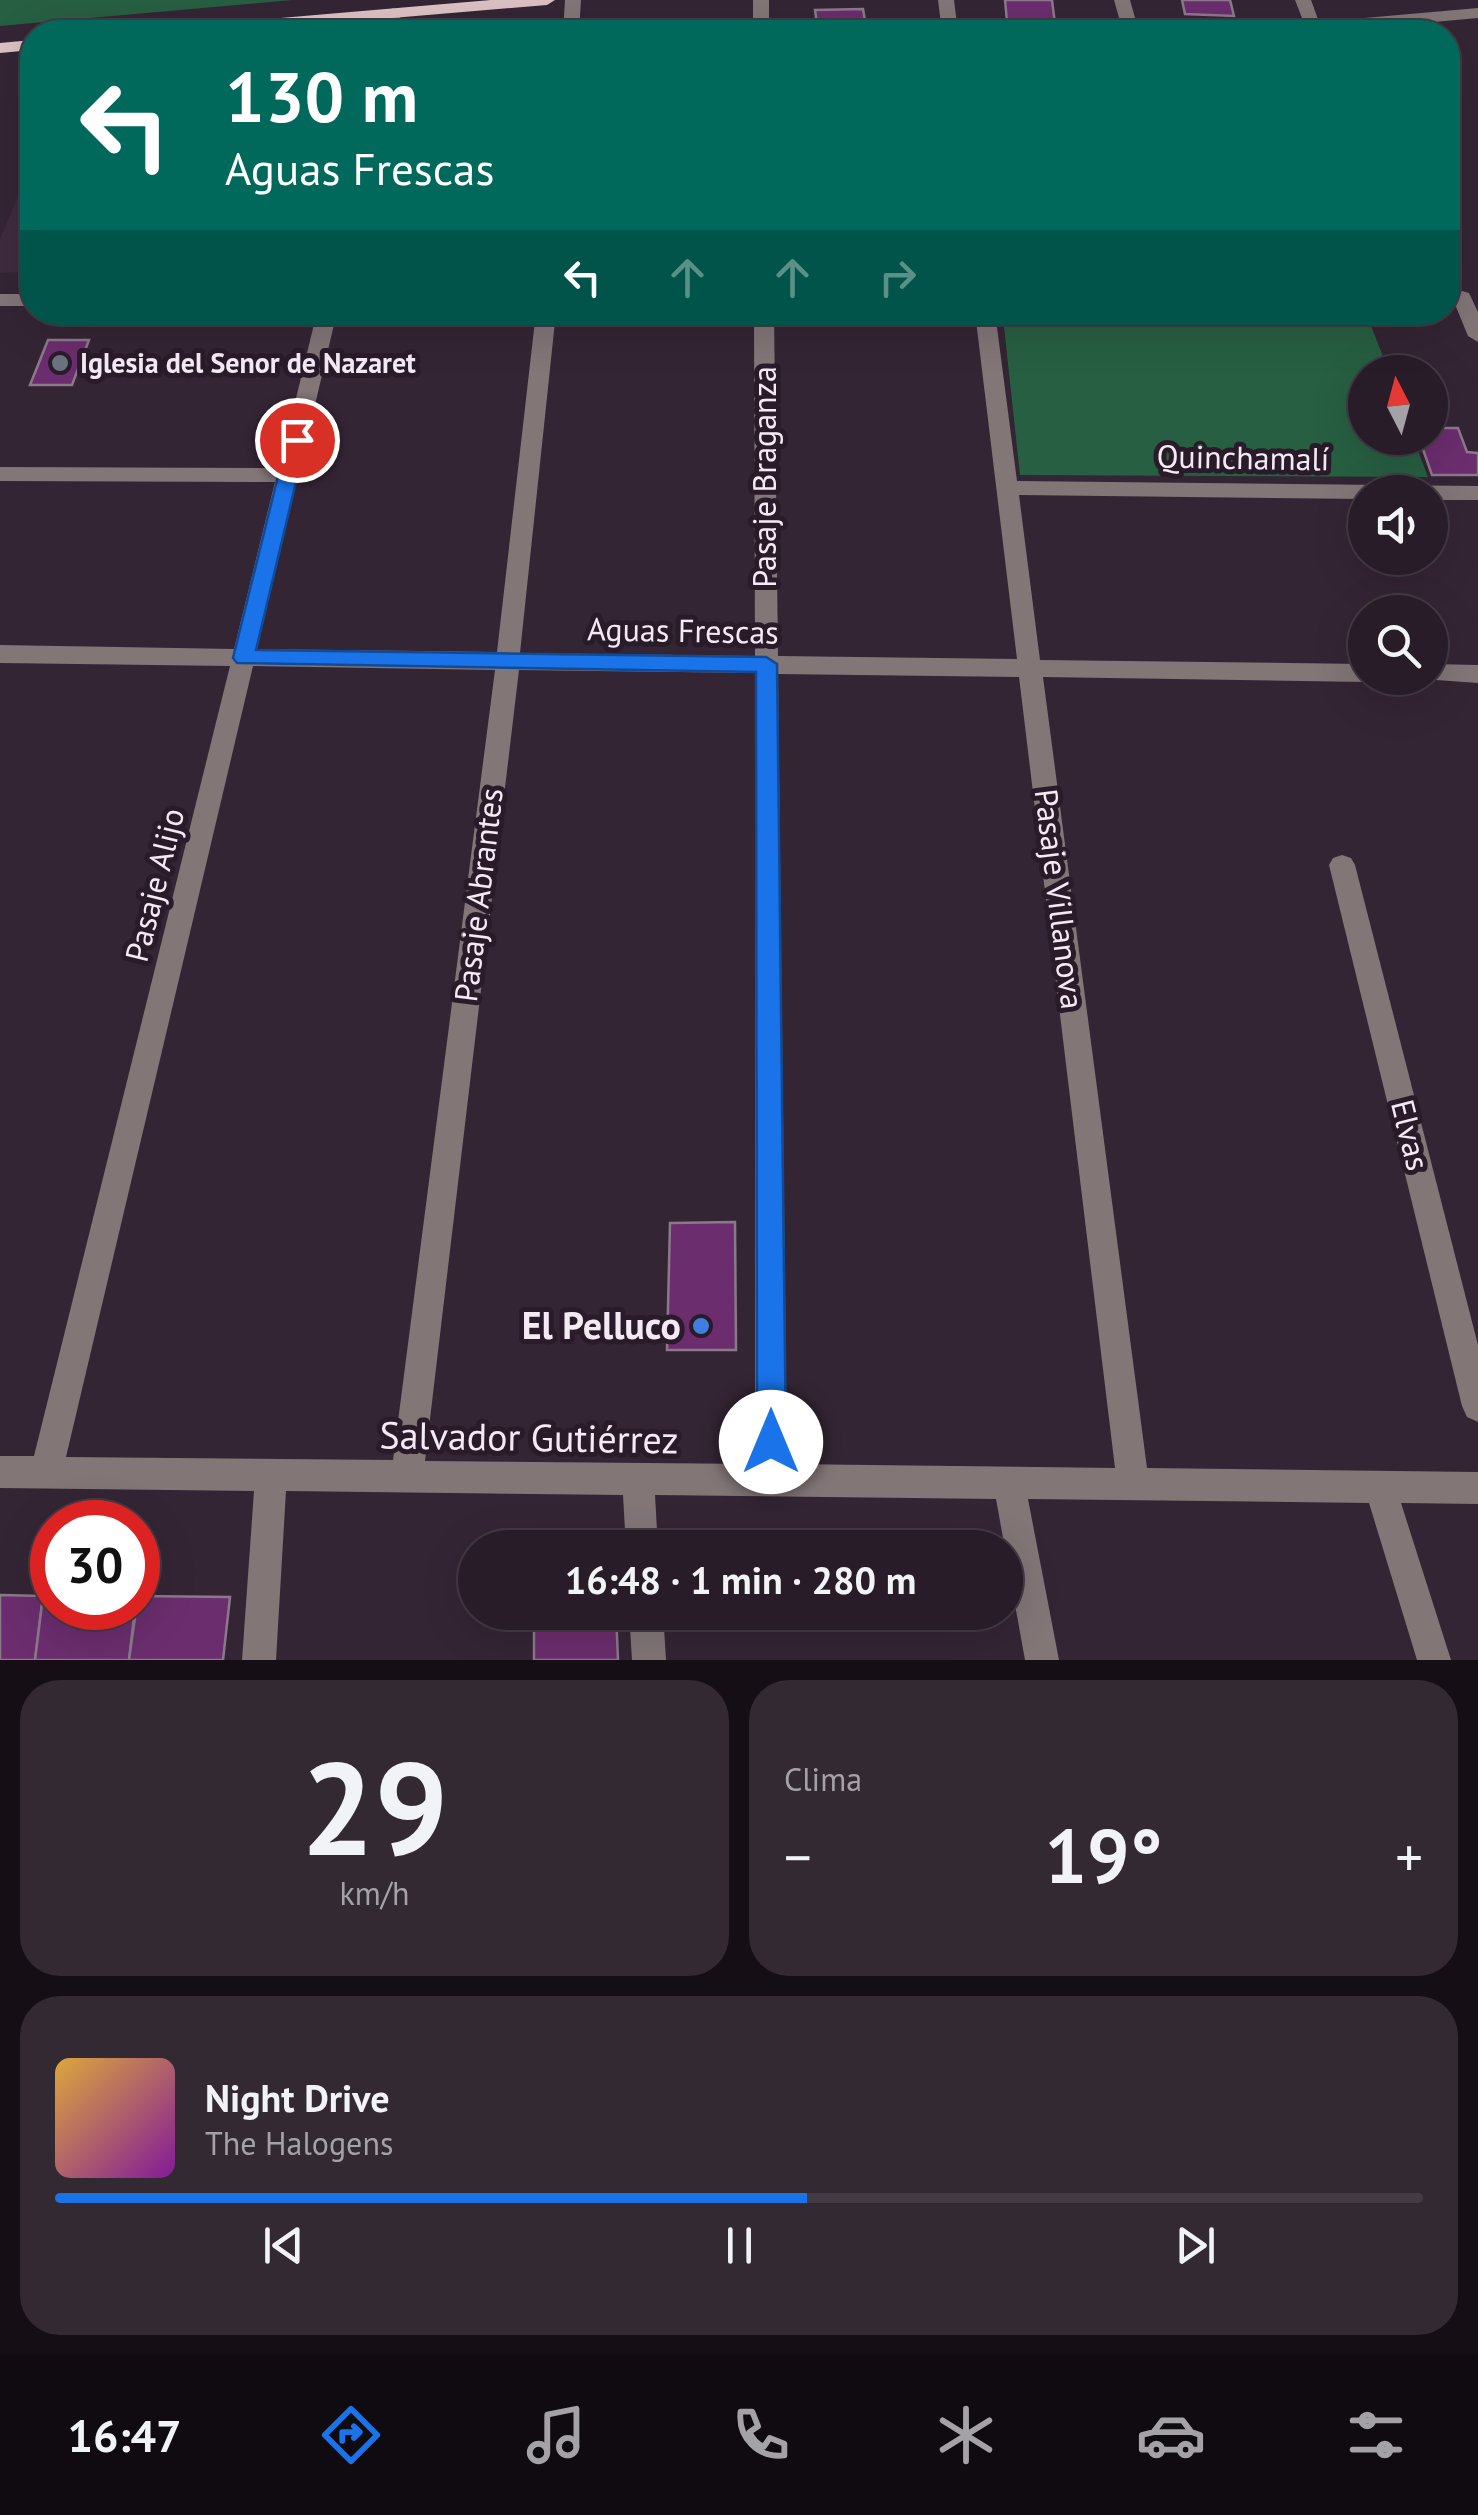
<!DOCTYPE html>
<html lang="es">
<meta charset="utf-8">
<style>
:root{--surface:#271c27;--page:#332933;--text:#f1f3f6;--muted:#a4a1a7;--line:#433a44;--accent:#1a73e8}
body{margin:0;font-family:"PT Sans",sans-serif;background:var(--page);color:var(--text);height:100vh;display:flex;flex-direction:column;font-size:38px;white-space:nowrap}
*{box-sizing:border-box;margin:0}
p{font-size:32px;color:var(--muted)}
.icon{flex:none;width:55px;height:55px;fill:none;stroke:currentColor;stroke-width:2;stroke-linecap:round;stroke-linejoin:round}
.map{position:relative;height:1660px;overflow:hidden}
.details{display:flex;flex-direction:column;gap:20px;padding:20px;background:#150f15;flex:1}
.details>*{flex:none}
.guide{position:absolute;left:20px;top:20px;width:1440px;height:305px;border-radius:40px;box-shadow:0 10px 40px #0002,0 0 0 2px var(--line);background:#00695c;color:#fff;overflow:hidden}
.needle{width:65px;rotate:354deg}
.fabs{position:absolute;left:1348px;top:355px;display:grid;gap:20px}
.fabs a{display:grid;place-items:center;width:100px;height:100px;border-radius:50%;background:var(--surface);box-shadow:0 10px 40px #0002,0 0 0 2px var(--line);font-size:50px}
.speed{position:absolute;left:30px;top:1500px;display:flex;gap:20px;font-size:50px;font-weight:700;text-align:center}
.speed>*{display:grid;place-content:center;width:130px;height:130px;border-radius:50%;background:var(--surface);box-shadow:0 10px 40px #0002,0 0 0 2px var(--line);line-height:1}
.speed .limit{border:15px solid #d22;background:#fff;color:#111}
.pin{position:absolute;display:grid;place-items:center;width:85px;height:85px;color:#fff;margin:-42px;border:5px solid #fff;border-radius:50%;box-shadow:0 2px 10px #0007}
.me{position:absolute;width:110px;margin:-55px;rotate:0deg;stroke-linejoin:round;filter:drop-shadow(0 0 8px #0008)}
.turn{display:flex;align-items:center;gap:35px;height:210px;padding:0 40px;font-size:45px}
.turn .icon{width:130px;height:130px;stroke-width:2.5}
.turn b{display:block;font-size:70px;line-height:85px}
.lanes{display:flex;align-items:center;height:95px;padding:0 40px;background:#0003;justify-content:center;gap:50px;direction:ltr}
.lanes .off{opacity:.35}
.big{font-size:75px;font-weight:700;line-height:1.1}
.details .widget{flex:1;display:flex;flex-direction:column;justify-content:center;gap:15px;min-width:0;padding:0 35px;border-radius:40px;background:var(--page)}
.details .dial{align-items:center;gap:0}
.dial b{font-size:130px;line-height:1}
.song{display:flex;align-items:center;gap:30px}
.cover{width:120px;height:120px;border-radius:15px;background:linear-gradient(135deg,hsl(40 70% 55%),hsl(290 70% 35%))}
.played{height:10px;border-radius:5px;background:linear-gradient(90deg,var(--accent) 55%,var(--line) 55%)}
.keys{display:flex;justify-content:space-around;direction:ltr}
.heat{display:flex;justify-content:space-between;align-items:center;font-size:55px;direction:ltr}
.details .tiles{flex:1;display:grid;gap:20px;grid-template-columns:1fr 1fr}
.widget:last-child{grid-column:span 2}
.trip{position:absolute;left:458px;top:1530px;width:565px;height:100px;border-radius:50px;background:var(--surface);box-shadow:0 10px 40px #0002,0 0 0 2px var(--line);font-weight:700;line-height:100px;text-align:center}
.dock{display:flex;height:160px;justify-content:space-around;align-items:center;background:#100b10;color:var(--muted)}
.dock .icon{width:70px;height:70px}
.dock .selected{color:var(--accent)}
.dock b{font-size:45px;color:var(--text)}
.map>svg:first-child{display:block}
.built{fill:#3f2b3f}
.green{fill:#275f42}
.building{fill:#6b2d6e;stroke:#8b798b;stroke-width:2.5}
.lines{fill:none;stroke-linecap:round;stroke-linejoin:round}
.minor{fill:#827677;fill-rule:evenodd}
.major{fill:#dbc1c3;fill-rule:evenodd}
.route{fill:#1a73e8;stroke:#114b97;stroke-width:2.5}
.worship-dot{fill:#6b7280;stroke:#2a1b2a;stroke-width:4}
.shop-dot{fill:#3f7fe0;stroke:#2a1b2a;stroke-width:4}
.labels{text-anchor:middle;stroke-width:10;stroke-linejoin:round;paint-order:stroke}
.far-poi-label{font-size:28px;font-weight:bold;fill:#f4eaf4;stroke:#2a1b2a;text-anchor:start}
.street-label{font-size:32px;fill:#f4eaf4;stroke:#2a1b2a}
.near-poi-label{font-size:38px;font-weight:bold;fill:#f4eaf4;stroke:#2a1b2a;text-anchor:end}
.near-street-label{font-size:38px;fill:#f4eaf4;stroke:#2a1b2a}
</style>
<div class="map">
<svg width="1478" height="1660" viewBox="0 0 1478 1660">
<rect width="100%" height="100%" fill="#342534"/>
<path class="built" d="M32,164V272L0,273V239Z"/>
<g class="green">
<path d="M0,0H292L0,26Z"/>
<path d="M1003,317L1368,318L1389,372H1365V438H1413L1428,477L1020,475Z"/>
</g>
<g class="building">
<path d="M1005,0H1052L1056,32H1008Z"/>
<path d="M1182,0H1230L1234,16L1185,14Z"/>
<path d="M863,9L867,32H818L815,10Z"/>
<path d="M642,22H690V32H641Z"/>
<path d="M48,340H89L72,385H30Z"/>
<path d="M1430,428H1458L1467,452L1478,453V475H1432L1419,438H1430Z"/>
<path d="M735,1222L736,1350H667L670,1223Z"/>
<path d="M0,1595L43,1596L35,1660H0Z"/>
<path d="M43,1596H52V1608H135L129,1660H35Z"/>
<path d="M138,1596L230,1597L223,1660H129Z"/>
<path d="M534,1612H616L618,1660H534Z"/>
</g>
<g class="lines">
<g class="minor">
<path d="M565,0H581L579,32H563Z"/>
<rect x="753" y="0" width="16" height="32"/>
<path d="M938,0H954L958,32H942Z"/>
<path d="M1114,0H1130L1139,32H1123Z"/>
<path d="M1295,0H1311L1319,22L1478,8V18L1323,32H1253L1261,27L1304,23Z"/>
<path d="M393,8L401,13L397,32H381L385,13Z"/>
<path d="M1462,291L1469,293L1478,312V342L1468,336L1452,297Z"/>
<rect x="0" y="294" width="32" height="12"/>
<path d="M317,312H337L257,649L497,652L536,312H556L520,653L755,656L754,312H774L778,656L1017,659L975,312H995L1017,481L1478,486V500H1430V492H1365V499L1019,495L1040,660L1365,664V678H1374L1365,682L1043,677L1147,1468L1478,1472V1504L1401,1503L1451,1660H1417L1369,1503L1028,1499L1059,1660H1025L996,1499L655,1495L658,1548H626L623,1495L286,1491L276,1660H242L254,1491L0,1488V1456H34L230,666L0,663V645L234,649L275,482L0,481V467L279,468ZM253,666L495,670L393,1460L66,1457ZM519,670L755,673V1464L425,1461ZM778,674L1019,677L1115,1468L787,1464Z"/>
<path d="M1430,664L1478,665V683L1422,679L1430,678Z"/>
<path d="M1342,855L1351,858L1355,865L1478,1345V1422L1467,1417L1462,1406L1329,865L1333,858Z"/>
<path d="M629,1612H663L666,1660H632Z"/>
</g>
<g class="major">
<path d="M491,0H555L547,5L226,32H167L175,27Z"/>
<path d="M32,40V50L0,53V43Z"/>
</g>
</g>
<path class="route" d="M297,433L306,440L256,650L766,657L777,664L786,1442L781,1453L771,1457L761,1453L757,1442L756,672L237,663L233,658L287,440Z"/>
<circle class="worship-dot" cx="60" cy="363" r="10"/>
<circle class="shop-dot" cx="701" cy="1326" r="10"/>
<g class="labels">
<g class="far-poi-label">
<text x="80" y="373">Iglesia del Senor de Nazaret</text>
</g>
<g class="street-label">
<text transform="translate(1243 458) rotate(1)" y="11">Quinchamalí</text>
<text transform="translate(765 477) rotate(-90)" y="11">Pasaje Braganza</text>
<text transform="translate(683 631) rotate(1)" y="11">Aguas Frescas</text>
<text transform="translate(155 885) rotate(-76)" y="11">Pasaje Alijo</text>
<text transform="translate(479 895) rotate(-83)" y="11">Pasaje Abrantes</text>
<text transform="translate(1059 899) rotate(83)" y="11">Pasaje Villanova</text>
<text transform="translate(1410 1135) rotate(76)" y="11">Elvas</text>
</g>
<g class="near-poi-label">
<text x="681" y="1339">El Pelluco</text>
</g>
<g class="near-street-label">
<text transform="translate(529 1438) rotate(1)" y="13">Salvador Gutiérrez</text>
</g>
</g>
</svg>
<div class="fabs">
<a><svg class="needle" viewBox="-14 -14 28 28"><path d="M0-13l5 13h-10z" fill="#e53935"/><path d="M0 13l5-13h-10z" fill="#a4a1a7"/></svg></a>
<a><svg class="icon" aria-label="sound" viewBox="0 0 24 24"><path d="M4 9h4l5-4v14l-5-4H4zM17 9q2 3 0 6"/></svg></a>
<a><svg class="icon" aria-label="search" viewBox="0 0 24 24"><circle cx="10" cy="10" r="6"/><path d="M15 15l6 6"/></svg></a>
</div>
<div class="speed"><div class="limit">30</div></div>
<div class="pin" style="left:297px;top:440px;background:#d93025"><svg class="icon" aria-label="arrive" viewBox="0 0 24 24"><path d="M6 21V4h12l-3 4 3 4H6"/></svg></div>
<svg class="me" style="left:771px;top:1442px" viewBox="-20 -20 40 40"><circle r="19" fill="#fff"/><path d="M0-13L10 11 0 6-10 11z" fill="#1a73e8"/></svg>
<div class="trip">16:48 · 1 min · 280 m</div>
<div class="guide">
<div class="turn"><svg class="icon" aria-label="left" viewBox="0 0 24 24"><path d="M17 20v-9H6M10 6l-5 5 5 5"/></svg><div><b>130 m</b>Aguas Frescas</div></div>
<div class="lanes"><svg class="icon" aria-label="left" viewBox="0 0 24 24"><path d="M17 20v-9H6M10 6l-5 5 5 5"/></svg><svg class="icon off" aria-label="ahead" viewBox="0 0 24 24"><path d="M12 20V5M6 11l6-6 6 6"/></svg><svg class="icon off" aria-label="ahead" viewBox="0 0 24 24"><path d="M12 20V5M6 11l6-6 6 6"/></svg><svg class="icon off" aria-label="right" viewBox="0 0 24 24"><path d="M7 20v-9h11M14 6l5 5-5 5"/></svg></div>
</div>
</div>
<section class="details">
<div class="tiles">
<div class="widget dial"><b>29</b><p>km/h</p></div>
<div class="widget"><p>Clima</p>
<div class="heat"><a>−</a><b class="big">19°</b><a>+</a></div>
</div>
<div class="widget">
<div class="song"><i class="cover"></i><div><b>Night Drive</b><p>The Halogens</p></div></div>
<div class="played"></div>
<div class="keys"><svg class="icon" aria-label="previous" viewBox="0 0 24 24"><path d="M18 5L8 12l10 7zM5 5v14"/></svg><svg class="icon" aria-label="pause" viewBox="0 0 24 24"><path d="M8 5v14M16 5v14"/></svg><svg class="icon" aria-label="next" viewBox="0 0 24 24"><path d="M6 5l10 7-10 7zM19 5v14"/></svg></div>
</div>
</div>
</section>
<nav class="dock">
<b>16:47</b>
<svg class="icon selected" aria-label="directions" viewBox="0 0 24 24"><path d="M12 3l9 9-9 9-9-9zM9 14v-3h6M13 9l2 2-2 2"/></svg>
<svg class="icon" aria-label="music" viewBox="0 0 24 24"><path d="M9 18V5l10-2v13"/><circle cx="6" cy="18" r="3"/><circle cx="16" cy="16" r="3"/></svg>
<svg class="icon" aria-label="phone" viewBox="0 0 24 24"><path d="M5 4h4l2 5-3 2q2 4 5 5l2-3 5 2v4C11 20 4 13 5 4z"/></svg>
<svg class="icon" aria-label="climate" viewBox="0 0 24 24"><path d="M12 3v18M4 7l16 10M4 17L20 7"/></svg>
<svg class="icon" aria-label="car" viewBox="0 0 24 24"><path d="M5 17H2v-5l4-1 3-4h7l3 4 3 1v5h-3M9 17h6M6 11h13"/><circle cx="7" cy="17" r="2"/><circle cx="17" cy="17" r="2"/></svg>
<svg class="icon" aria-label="filters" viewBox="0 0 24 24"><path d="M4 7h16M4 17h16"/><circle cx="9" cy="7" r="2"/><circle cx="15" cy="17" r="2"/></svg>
</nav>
